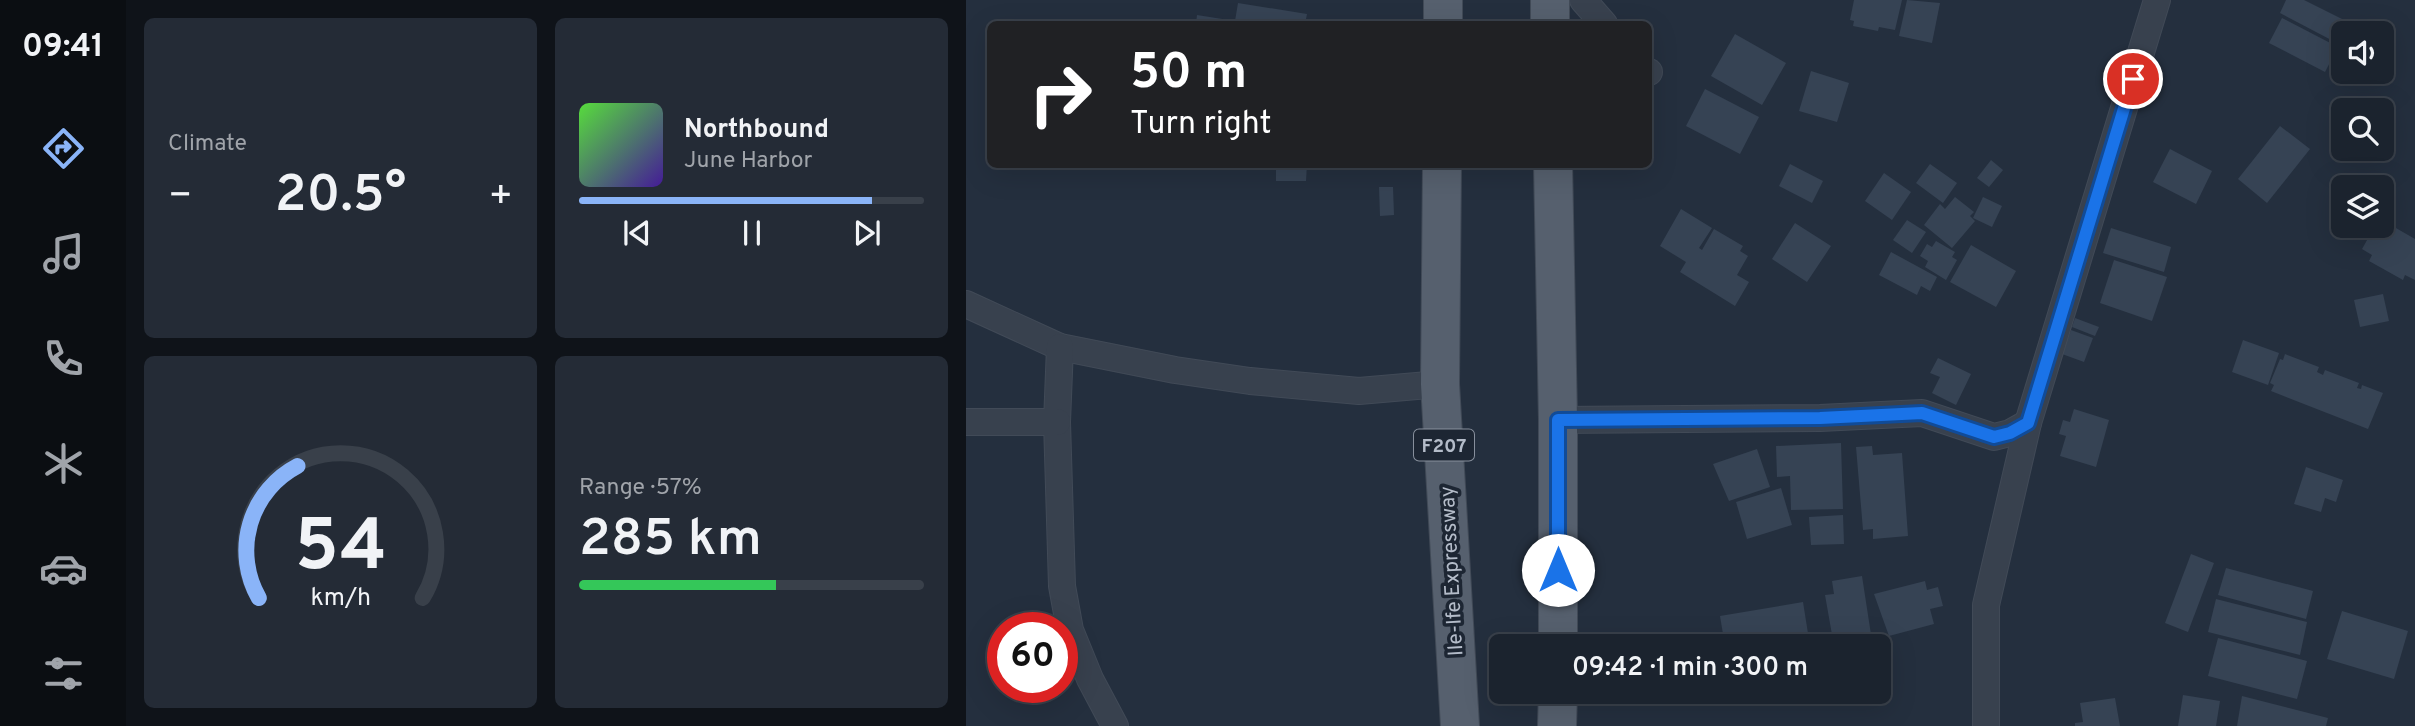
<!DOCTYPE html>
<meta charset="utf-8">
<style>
:root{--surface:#1b232e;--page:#242b36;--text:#f1f3f6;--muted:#a0a4aa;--line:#39404a;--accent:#8ab4f8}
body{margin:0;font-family:Overpass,sans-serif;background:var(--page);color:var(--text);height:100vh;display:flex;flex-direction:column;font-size:26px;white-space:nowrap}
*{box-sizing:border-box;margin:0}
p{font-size:23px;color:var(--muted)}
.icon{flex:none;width:38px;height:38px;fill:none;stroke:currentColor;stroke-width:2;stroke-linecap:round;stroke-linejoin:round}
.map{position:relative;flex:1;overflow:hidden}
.panel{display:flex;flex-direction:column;gap:18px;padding:18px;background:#0f1319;width:840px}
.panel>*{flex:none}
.top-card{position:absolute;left:21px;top:21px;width:665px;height:147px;border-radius:10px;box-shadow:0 7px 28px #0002,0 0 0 2px var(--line);background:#202124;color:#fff;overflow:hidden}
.fabs{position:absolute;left:1365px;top:21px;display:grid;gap:14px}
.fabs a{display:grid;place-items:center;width:63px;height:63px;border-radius:10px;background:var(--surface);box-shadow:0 7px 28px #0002,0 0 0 2px var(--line);font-size:35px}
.speed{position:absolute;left:21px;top:612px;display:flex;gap:14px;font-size:35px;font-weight:700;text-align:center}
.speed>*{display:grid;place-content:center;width:91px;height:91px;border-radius:50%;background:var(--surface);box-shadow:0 7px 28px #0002,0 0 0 2px var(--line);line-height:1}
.speed .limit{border:10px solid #d22;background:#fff;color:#111}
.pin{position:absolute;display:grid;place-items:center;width:60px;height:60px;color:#fff;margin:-30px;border:4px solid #fff;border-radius:50%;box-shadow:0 2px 7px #0007}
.me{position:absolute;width:77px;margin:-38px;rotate:0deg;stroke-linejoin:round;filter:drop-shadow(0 0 5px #0008)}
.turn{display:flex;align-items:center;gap:24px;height:147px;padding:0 28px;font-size:32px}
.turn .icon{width:91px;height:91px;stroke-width:2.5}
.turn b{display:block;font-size:49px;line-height:60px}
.big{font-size:52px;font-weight:600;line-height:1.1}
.panel .tile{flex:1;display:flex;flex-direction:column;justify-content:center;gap:10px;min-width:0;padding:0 24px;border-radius:10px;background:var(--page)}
.panel .dial{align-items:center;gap:0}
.dial svg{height:182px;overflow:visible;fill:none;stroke:var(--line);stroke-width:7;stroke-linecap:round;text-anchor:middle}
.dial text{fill:var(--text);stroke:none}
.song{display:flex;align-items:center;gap:21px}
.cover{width:84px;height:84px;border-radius:10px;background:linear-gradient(135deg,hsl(110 70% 55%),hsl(260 70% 35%))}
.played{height:7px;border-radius:4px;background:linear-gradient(90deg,var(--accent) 85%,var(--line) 85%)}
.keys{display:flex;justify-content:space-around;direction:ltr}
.heat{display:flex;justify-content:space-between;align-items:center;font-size:38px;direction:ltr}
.charge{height:10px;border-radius:5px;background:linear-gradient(90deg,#34c759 57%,var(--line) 0)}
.panel .tiles{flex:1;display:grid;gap:18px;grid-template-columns:repeat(2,1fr)}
.trip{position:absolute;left:523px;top:634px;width:402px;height:70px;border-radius:10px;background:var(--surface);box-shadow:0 7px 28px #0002,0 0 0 2px var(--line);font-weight:600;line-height:70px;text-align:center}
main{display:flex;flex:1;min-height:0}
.tab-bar{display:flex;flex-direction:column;width:126px;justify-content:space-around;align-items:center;background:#0b0e12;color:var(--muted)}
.tab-bar .icon{width:49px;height:49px}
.tab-bar .active{color:var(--accent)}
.tab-bar b{font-size:32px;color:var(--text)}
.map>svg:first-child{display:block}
.building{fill:#364354}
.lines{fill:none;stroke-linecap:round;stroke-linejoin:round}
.street-casing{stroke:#414a57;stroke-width:28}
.primary-casing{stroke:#414a57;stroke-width:40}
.street{stroke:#38414e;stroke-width:26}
.primary{stroke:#56606e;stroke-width:38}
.route-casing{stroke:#114b97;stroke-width:18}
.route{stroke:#1a73e8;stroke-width:12}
.labels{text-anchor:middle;stroke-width:7;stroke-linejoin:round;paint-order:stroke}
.shield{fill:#1d2633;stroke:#878f9c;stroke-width:2}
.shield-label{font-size:19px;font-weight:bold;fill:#b4bcc9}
.street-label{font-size:21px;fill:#b4bcc9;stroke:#1d2633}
</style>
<main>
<nav class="tab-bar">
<b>09:41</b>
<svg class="icon active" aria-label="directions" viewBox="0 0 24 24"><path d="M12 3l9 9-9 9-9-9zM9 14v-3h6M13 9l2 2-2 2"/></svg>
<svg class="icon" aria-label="music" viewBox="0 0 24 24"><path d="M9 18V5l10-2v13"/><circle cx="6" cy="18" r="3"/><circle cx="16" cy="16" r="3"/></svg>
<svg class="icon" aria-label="phone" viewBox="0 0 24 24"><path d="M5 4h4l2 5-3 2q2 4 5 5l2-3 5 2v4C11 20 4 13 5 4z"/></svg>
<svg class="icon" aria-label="climate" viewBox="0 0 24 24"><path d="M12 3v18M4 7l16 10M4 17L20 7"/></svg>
<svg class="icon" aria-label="car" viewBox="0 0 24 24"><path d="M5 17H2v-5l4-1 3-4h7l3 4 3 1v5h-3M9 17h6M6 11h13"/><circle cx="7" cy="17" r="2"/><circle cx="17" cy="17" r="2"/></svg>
<svg class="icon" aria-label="filters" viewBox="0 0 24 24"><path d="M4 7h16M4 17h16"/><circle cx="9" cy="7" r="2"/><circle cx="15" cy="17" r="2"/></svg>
</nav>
<section class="panel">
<div class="tiles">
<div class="tile"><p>Climate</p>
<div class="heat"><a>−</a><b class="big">20.5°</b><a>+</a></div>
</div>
<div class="tile">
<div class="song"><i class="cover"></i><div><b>Northbound</b><p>June Harbor</p></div></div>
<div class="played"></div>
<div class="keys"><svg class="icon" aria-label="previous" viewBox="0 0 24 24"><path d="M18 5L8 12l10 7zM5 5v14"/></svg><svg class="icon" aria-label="pause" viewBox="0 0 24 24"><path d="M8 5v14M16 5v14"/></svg><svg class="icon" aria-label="next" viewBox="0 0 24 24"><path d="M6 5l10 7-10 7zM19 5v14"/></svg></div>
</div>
<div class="tile dial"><svg viewBox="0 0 100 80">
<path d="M14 69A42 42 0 1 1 86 69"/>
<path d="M14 69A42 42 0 0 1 31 11" stroke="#8ab4f8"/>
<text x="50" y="56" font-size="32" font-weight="700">54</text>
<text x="50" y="72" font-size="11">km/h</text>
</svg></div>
<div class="tile"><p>Range · 57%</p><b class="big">285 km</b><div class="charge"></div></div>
</div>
</section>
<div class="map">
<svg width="1449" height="726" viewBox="0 0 1449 726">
<rect width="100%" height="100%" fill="#242f3e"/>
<g class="building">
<path d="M888,0H936L929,30L913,27L912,31L887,26L888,21L884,20Z"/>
<path d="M941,0L974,3L966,43L933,36Z"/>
<path d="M1320,0H1338L1382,22L1371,43L1314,13Z"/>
<path d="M272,3L341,14L339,24H230L231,15L269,21Z"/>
<path d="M1316,18L1372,47L1359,72L1303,43Z"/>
<path d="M769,34L820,63L796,105L745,76Z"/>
<path d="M845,71L883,83L871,122L833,111Z"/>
<path d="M739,89L793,117L774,154L720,126Z"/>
<path d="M1314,126L1344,149L1301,203L1272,179Z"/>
<path d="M1204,149L1246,171L1230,204L1187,182Z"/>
<path d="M1025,160L1037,170L1023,187L1011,178Z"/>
<path d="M310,164H341L340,181H310Z"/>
<path d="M824,164L857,181L846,203L813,186Z"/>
<path d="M964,164L991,183L977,203L950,183Z"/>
<path d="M918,173L945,192L926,220L899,201Z"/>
<path d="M413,187H427L428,215L414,216Z"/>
<path d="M989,197L1008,212L1004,216L1009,221L986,248L958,225L974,204L979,209Z"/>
<path d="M1017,197L1036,206L1026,227L1007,218Z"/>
<path d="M715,209L746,228L733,248L736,250L748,229L777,246L774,251L782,256L771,275L783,282L769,306L714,272L720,262L694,246Z"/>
<path d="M941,220L960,232L946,253L927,240Z"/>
<path d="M829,223L865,246L841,282L806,259Z"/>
<path d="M1423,224L1449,239V280L1439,275L1437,280L1403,261L1406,255L1396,249L1409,226L1419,231Z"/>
<path d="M1145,228L1205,247L1198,272L1137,253Z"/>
<path d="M970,241L989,252L986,257L991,260L980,280L959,267L962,261L954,256L961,244L966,247Z"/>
<path d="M1005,245L1050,271L1030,307L984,282Z"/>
<path d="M925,252L971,277L964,291L955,286L951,295L913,275Z"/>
<path d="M1148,260L1201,277L1186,321L1134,303Z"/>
<path d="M1417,294L1423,321L1394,327L1388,300Z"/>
<path d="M1109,318L1133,327L1129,336L1106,327Z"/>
<path d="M1105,330L1127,338L1118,362L1096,354Z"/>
<path d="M1277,340L1313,353L1302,385L1266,372Z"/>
<path d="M1319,354L1353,367L1351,372L1357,375L1359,370L1393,383L1391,388L1395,389L1396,385L1417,393L1402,429L1305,391L1308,385L1304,383L1314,359L1317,360Z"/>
<path d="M972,358L1005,374L990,405L966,393L974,377L964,373Z"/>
<path d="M1108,409L1143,420L1130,467L1094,456L1100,436L1093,434L1097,420L1104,422Z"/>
<path d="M875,443L877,509L825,510L824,476L811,477L810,446Z"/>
<path d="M906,446L907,455L936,453L942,536L907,539V529L897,530L890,447Z"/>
<path d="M791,449L804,487L763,501L747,464Z"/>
<path d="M1340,467L1377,480L1370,502L1359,498L1355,512L1328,504Z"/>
<path d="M815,488L826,525L781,539L770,502Z"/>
<path d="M877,515L878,544L845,545L843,517Z"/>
<path d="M1225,554L1248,563L1222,632L1199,623Z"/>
<path d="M1260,568L1347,591L1340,619L1252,595Z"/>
<path d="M896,576L906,641L868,646L859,595L868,594L866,581Z"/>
<path d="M959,581L961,590L972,587L977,606L964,609L968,624L923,636L908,594Z"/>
<path d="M1250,599L1341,622L1334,655L1242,632Z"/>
<path d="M837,602L844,646H759L754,616Z"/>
<path d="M1376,611L1442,631L1428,679L1361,659Z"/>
<path d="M1252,638L1341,661L1331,699L1242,676Z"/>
<path d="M1217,695L1254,701L1250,726H1212Z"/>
<path d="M1276,696L1362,718L1360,726H1271Z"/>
<path d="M1149,698L1154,726H1109V723L1117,722L1114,703Z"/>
</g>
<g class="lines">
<defs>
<g id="street">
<path d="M617,0L638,24"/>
<path d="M682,72H683"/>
<path d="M0,304L94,347L209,370L284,381L393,391L474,384"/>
<path d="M94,347L91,422L96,586L104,630L124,679L149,726"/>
<path d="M592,420L854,418L956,413L1028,437L1044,433L1062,423"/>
<path d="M0,422H91"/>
<path d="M1020,726V605L1062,423L1191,0"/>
</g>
<g id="primary">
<path d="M584,0V24"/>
<path d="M477,24V0"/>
<path d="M476,164L474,384L494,726"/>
<path d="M587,164L592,420V646"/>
<path d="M591,726L592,691"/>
</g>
</defs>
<use href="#street" class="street-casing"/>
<use href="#primary" class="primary-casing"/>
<use href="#street" class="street"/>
<use href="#primary" class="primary"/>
</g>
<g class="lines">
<defs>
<path id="route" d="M592,570V420L854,418L956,413L1028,437L1044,433L1062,423L1167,79"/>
</defs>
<use href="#route" class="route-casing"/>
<use href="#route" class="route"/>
</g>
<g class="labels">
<rect class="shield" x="448" y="429.5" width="60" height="31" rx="5"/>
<g class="shield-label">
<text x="478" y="452">F207</text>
</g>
<g class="street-label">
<text transform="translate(485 571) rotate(-93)" y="7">Ile-Ife Expressway</text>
</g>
</g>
</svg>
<div class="fabs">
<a><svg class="icon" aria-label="sound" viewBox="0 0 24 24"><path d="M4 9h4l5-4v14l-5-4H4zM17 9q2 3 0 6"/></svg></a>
<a><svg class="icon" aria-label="search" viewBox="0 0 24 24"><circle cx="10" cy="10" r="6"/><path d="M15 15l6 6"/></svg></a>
<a><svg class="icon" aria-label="layers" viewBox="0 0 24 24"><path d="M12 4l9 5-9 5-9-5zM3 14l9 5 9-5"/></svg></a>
</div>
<div class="speed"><div class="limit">60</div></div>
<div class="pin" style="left:1167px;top:79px;background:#d93025"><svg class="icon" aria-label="arrive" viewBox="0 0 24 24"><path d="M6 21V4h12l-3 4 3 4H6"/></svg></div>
<svg class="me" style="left:592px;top:570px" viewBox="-20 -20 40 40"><circle r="19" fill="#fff"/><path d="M0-13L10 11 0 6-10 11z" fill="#1a73e8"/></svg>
<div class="trip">09:42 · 1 min · 300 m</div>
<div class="top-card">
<div class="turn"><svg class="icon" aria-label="right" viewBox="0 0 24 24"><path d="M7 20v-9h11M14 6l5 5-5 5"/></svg><div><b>50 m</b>Turn right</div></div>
</div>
</div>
</main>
